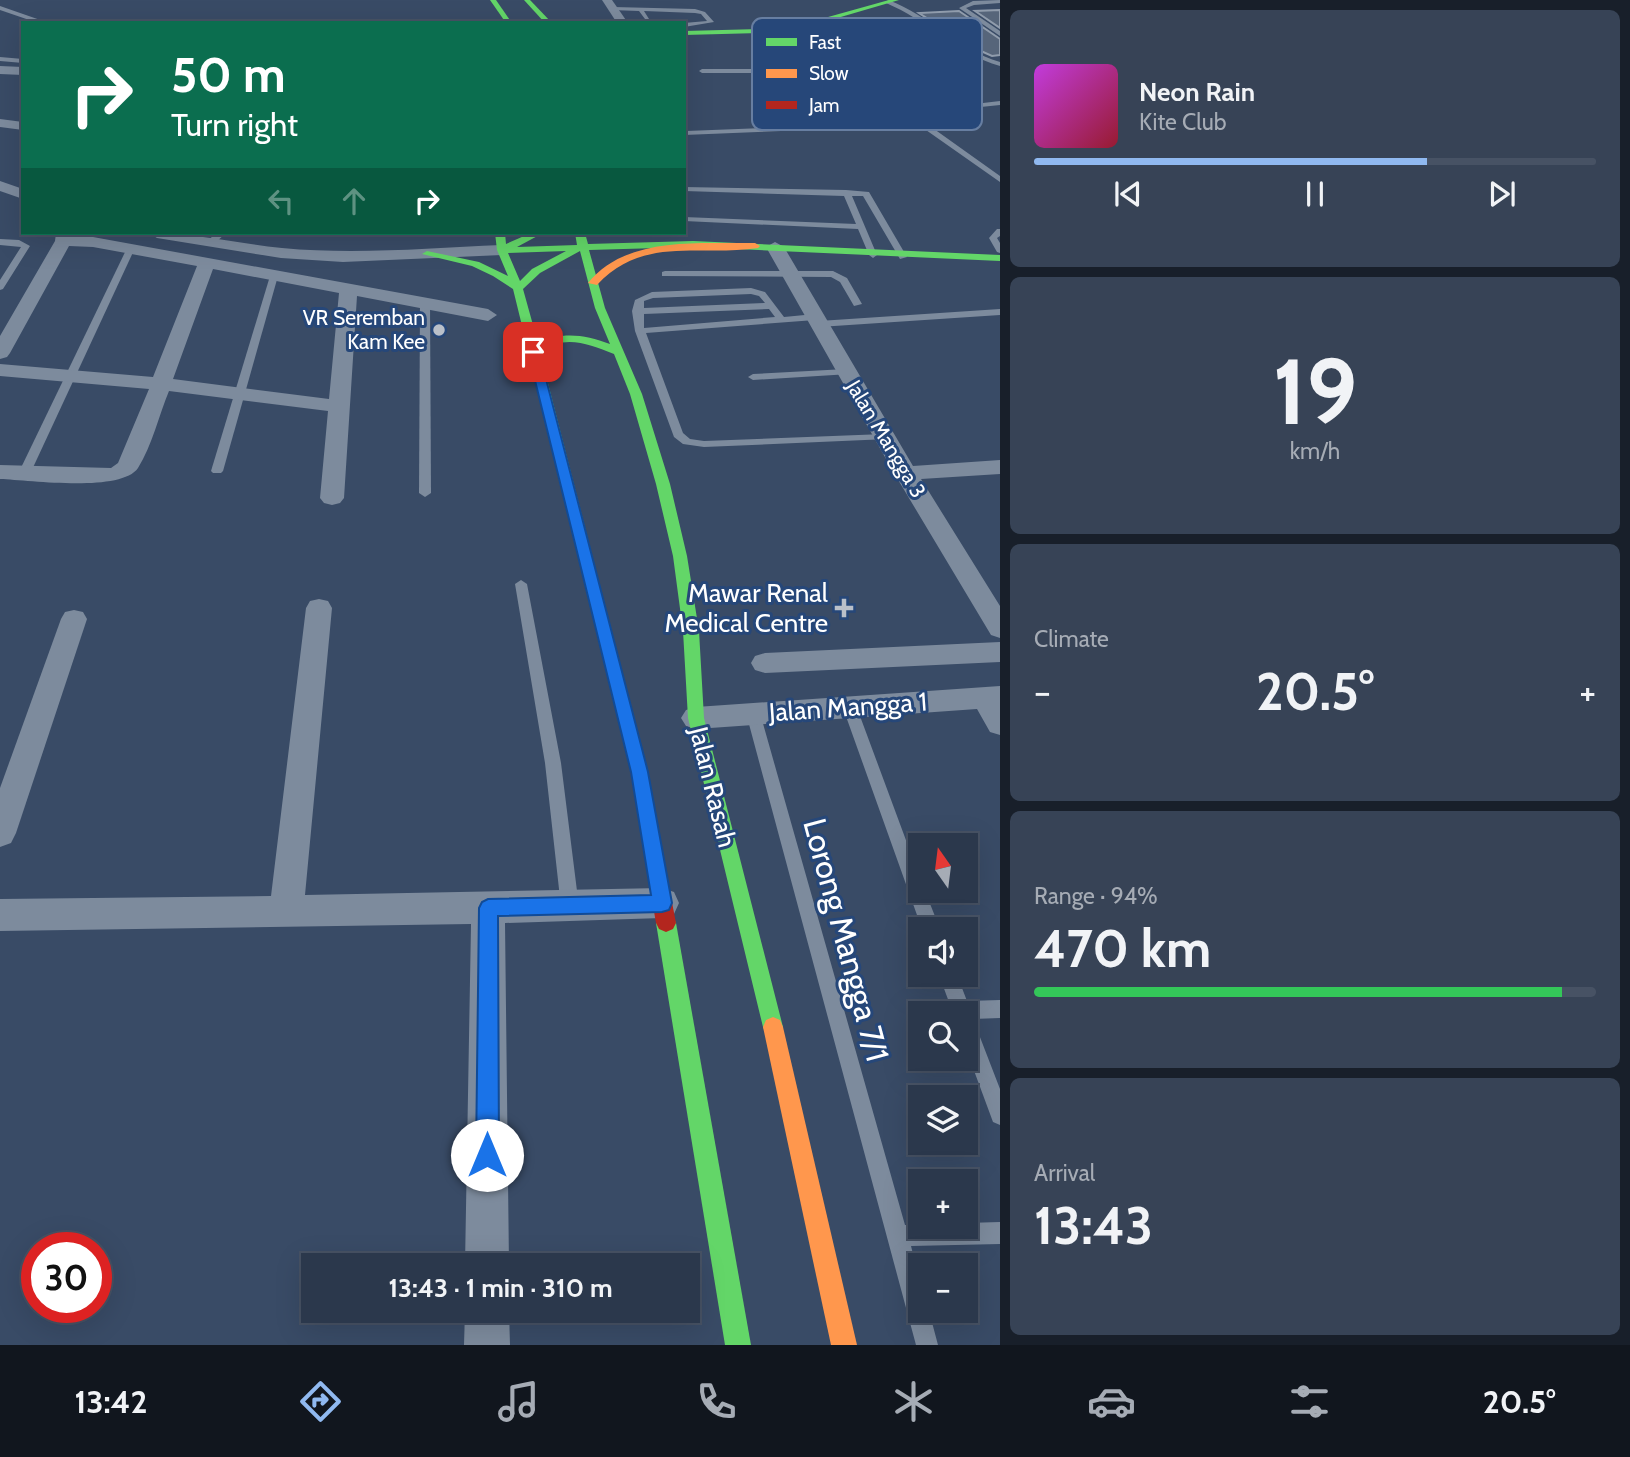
<!DOCTYPE html>
<meta charset="utf-8">
<style>
:root{--surface:#2b384c;--page:#374356;--text:#f1f3f6;--muted:#a6acb5;--line:#475264;--accent:#90b9f0}
body{margin:0;font-family:Cabin,sans-serif;background:var(--page);color:var(--text);height:100vh;display:flex;flex-direction:column;font-size:26px;white-space:nowrap}
*{box-sizing:border-box;margin:0}
p{font-size:23px;color:var(--muted)}
.icon{flex:none;width:38px;height:38px;fill:none;stroke:currentColor;stroke-width:2;stroke-linecap:round;stroke-linejoin:round}
.map{position:relative;flex:1;overflow:hidden}
.drawer{display:flex;flex-direction:column;gap:10px;padding:10px;background:#181f2a;width:630px}
.drawer>*{flex:none}
.hud{position:absolute;left:21px;top:21px;width:665px;height:214px;border-radius:0px;box-shadow:0 7px 28px #0002,0 0 0 2px var(--line);background:#0b6e4f;color:#fff;overflow:hidden}
.needle{width:46px;rotate:346deg}
.fabs{position:absolute;left:908px;top:833px;display:grid;gap:14px}
.fabs a{display:grid;place-items:center;width:70px;height:70px;border-radius:0px;background:var(--surface);box-shadow:0 7px 28px #0002,0 0 0 2px var(--line);font-size:35px}
.speed{position:absolute;left:21px;top:1232px;display:flex;gap:14px;font-size:35px;font-weight:700;text-align:center}
.speed>*{display:grid;place-content:center;width:91px;height:91px;border-radius:50%;background:var(--surface);box-shadow:0 7px 28px #0002,0 0 0 2px var(--line);line-height:1}
.speed .limit{border:10px solid #d22;background:#fff;color:#111}
.pin{position:absolute;display:grid;place-items:center;width:60px;height:60px;color:#fff;margin:-30px;border-radius:14px;box-shadow:0 4px 10px #0006}
.me{position:absolute;width:77px;margin:-38px;rotate:0deg;stroke-linejoin:round;filter:drop-shadow(0 0 5px #0008)}
.turn{display:flex;align-items:center;gap:24px;height:147px;padding:0 35px;font-size:32px}
.turn .icon{width:91px;height:91px;stroke-width:2.5}
.turn b{display:block;font-size:49px;line-height:60px}
.lanes{display:flex;align-items:center;height:66px;padding:0 35px;background:#0003;justify-content:center;gap:35px;direction:ltr}
.lanes .off{opacity:.35}
.big{font-size:52px;font-weight:800;line-height:1.1}
.drawer .card{flex:1;display:flex;flex-direction:column;justify-content:center;gap:10px;min-width:0;padding:0 24px;border-radius:10px;background:var(--page)}
.drawer .dial{align-items:center;gap:0}
.dial b{font-size:91px;line-height:1}
.song{display:flex;align-items:center;gap:21px}
.cover{width:84px;height:84px;border-radius:10px;background:linear-gradient(135deg,hsl(290 70% 55%),hsl(350 70% 35%))}
.played{height:7px;border-radius:4px;background:linear-gradient(90deg,var(--accent) 70%,var(--line) 70%)}
.keys{display:flex;justify-content:space-around;direction:ltr}
.heat{display:flex;justify-content:space-between;align-items:center;font-size:38px;direction:ltr}
.charge{height:10px;border-radius:5px;background:linear-gradient(90deg,#34c759 94%,var(--line) 0)}
.trip{position:absolute;left:301px;top:1253px;width:399px;height:70px;border-radius:0px;background:var(--surface);box-shadow:0 7px 28px #0002,0 0 0 2px var(--line);font-weight:800;line-height:70px;text-align:center}
.dock{display:flex;height:112px;justify-content:space-around;align-items:center;background:#11161e;color:var(--muted)}
.dock .icon{width:49px;height:49px}
.dock .selected{color:var(--accent)}
.dock b{font-size:32px;color:var(--text)}
main{display:flex;flex:1;min-height:0}
.map>svg:first-child{display:block}
.building{fill:#56657a;stroke:#909cac;stroke-width:2}
.lines{fill:none;stroke-linecap:round;stroke-linejoin:round}
.lane{fill:#7d8b9d;fill-rule:evenodd}
.street{fill:#7d8b9d;fill-rule:evenodd}
.fast{fill:#63d668;fill-rule:evenodd}
.slow{fill:#ff974d;fill-rule:evenodd}
.jam{fill:#b3261e;fill-rule:evenodd}
.route{fill:#1a73e8;stroke:#114b97;stroke-width:2}
.poi-dot{fill:#bac0c9;stroke:#264779;stroke-width:2.5}
.labels{text-anchor:middle;stroke-width:6;stroke-linejoin:round;paint-order:stroke}
.far-poi-label{font-size:21px;fill:#fff;stroke:#264779;text-anchor:end}
.far-street-label{font-size:21px;fill:#fff;stroke:#264779}
.poi-label{font-size:26px;fill:#fff;stroke:#264779;text-anchor:end}
.street-label{font-size:26px;fill:#fff;stroke:#264779}
.near-street-label{font-size:32px;fill:#fff;stroke:#264779}
.key{fill:#264779;stroke:#677ea1;stroke-width:2}
.key-label{font-size:19px;fill:#fff}
</style>
<main>
<div class="map">
<svg width="1000" height="1345" viewBox="0 0 1000 1345">
<rect width="100%" height="100%" fill="#394b66"/>
<g class="building">
<path d="M1000,10V28L975,11Z"/>
<path d="M959,11L1000,39V55L992,56L972,47L919,13Z"/>
</g>
<g class="lines">
<g class="lane">
<path d="M888,0C929,15 958,50 1000,62V66C957,54 927,20 886,3Z"/>
<path d="M1000,0V3L974,5L966,8L1000,31V36L959,8L973,1Z"/>
<path d="M0,6L46,22L47,23H38L0,10Z"/>
<path d="M613,7L695,9L705,12L714,22L684,27V23L707,21L701,14L695,13L644,11L649,19L656,23H648L639,11L611,10Z"/>
<path d="M791,26L858,49L864,53L868,60L890,64L960,88L957,90C927,84 900,67 870,63L881,85H925L938,89L966,105L1000,101V105L913,114L1000,176V182L916,123L883,127L684,135L686,131L814,126L786,90L789,88L850,94L873,114L870,118L849,120V118L866,114L846,97L794,92L821,125L911,119L881,97L876,89H860L753,73H702L699,71L702,69H753L797,76L802,72L797,51L803,48L828,51L843,72L818,75V73L836,71L824,54L803,52L808,73L804,77L874,85L859,55L789,29ZM883,89H925L934,91L958,105L908,111L886,95Z"/>
<path d="M865,27L863,30L815,33L812,31Z"/>
<path d="M0,57L23,59V63L0,61Z"/>
<path d="M684,187L846,190L869,192L907,257L900,259L863,196H852L877,255L873,258L869,255L858,229L684,221V217L856,224L844,196L684,191Z"/>
<path d="M997,229H1000V236L997,238L1000,243V253L997,252L989,238Z"/>
<path d="M217,233H226L214,244H208V240Z"/>
<path d="M0,239L19,240L30,246L3,289L0,290V280L21,247L0,245Z"/>
<path d="M128,246L135,248L30,474L28,476H20L18,474Z"/>
<path d="M665,271H833L847,278L862,304L854,306L840,282L831,277L662,276V272Z"/>
<path d="M274,273L278,276L223,471L221,473H213L211,471L270,276Z"/>
<path d="M751,288L765,292L784,317L815,314L820,317L815,320L646,333L683,433L690,439L704,441L884,434L889,437L888,439L704,447L683,444L674,437L635,331L632,311L635,300L652,292ZM751,294L759,296L765,303L644,308V301L653,298ZM769,309L775,317L644,328V314Z"/>
<path d="M425,300L430,303L431,493L425,497L419,493L420,303Z"/>
<path d="M1000,309V315L819,327L814,324L819,321Z"/>
<path d="M846,369L850,370V374L753,380L748,377L753,374Z"/>
<path d="M521,580L527,584L561,763L579,907L576,912L570,915L564,912L561,907L545,763L515,584Z"/>
<path d="M850,702L855,704L857,708L920,878V891H925L940,929H922L843,708L845,704Z"/>
<path d="M753,707L758,709L760,713L905,1225L966,1227V1223L1000,1222V1244L911,1246L920,1282V1311H929L938,1345H916L746,713L748,709Z"/>
<path d="M939,975H957L967,1001L1000,1000V1018L973,1019L1000,1089V1125L993,1122L966,1049V1013H953Z"/>
</g>
<g class="street">
<path d="M602,0H612L628,23H617Z"/>
<path d="M0,66L23,67V75L0,74Z"/>
<path d="M0,119L23,122V130L0,127Z"/>
<path d="M0,181L23,189V199L0,191Z"/>
<path d="M56,233H72V236L93,237L488,309L497,315L488,321L357,296L344,498L340,503L332,505L324,503L320,498L328,411L169,391C159,415 152,446 138,468C121,493 29,480 0,479V465L111,468L118,463L149,389L0,376V364L153,377L197,266L93,247L69,246L10,353L7,357L0,359V336L55,241ZM213,269L339,293L329,399L173,379Z"/>
<path d="M149,233C195,233 236,243 282,248C355,255 429,248 502,245L511,250L502,255L343,262L281,258L157,238Z"/>
<path d="M775,242L784,247L913,466L1000,460V474L921,479L1000,606V638L991,635L894,473L766,247Z"/>
<path d="M319,599L328,601L332,608L305,895L662,888L674,892L679,903L674,914L662,918L505,923L509,1265H465L471,924L0,931V899L271,896L306,608L310,601Z"/>
<path d="M74,610L83,612L87,619L16,833L11,843L0,847V788L61,619L65,612Z"/>
<path d="M1000,642V662L765,673L755,670L751,663L755,656L765,653Z"/>
<path d="M1000,686V735L990,732L977,709L696,729L686,726L681,718L686,710L696,707Z"/>
<path d="M465,1311H509L510,1345H464Z"/>
</g>
<g class="fast">
<path d="M490,0H496L512,23H506Z"/>
<path d="M524,0H530L552,23H545Z"/>
<path d="M889,0H899L803,28L760,33L684,35V31L760,29L803,24Z"/>
<path d="M495,233H505L506,244L531,233H543L517,247L577,245L575,233H585L588,244L693,241L1000,255V261L693,247L589,250L605,308L642,394L670,484L687,556L699,631L704,718L783,1027L780,1034L773,1037L766,1034L763,1027L688,718L683,631L673,556L656,484L630,394L614,354C588,344 565,334 540,352L644,758L642,763L636,765L630,763L628,758L513,289L493,276L472,266L422,254L427,251L479,262L508,276L497,250ZM566,251L532,269L520,281L508,253ZM580,251L595,308L610,344C585,335 563,331 538,343L523,289L540,273Z"/>
<path d="M666,914L673,917L676,923L751,1345H725L656,923L659,917Z"/>
</g>
<g class="slow">
<path d="M755,243L760,246L758,248C700,257 643,235 597,285L588,283C627,235 699,244 755,243Z"/>
<path d="M773,1017L780,1020L783,1027L857,1345H831L763,1027L766,1020Z"/>
</g>
<path class="jam" d="M636,751L642,753L644,758L676,923L673,929L666,932L659,929L656,923L628,758L630,753Z"/>
</g>
<path class="route" d="M533,348L539,352L648,772L672,903L669,910L662,912L498,916L499,1155L496,1163L487,1167L479,1163L476,1155L479,908L482,902L488,899L651,895L631,772L528,352Z"/>
<g class="poi-dot">
<circle cx="439" cy="330" r="7"/>
<path d="M840.5 597.5h7v7h7v7h-7v7h-7v-7h-7v-7h7z"/>
</g>
<g class="labels">
<g class="far-poi-label">
<text x="425" y="325">VR Seremban<tspan x="425" dy="24">Kam Kee</tspan></text>
</g>
<g class="far-street-label">
<text transform="translate(886 439) rotate(59)" y="7">Jalan Mangga 3</text>
</g>
<g class="poi-label">
<text x="828" y="602">Mawar Renal<tspan x="828" dy="30">Medical Centre</tspan></text>
</g>
<g class="street-label">
<text transform="translate(848 707) rotate(-4)" y="9">Jalan Mangga 1</text>
<text transform="translate(713 787) rotate(76)" y="9">Jalan Rasah</text>
</g>
<g class="near-street-label">
<text transform="translate(846 940) rotate(75)" y="11">Lorong Mangga 7/1</text>
</g>
</g>
<rect x="752" y="18" width="230" height="112" rx="10" class="key"/>
<rect x="766" y="38" width="31" height="8" fill="#63d668"/>
<rect x="766" y="69" width="31" height="9" fill="#ff974d"/>
<rect x="766" y="101" width="31" height="8" fill="#b3261e"/>
<g class="key-label">
<text x="809" y="49">Fast</text>
<text x="809" y="80">Slow</text>
<text x="809" y="112">Jam</text>
</g>
</svg>
<div class="fabs">
<a><svg class="needle" viewBox="-14 -14 28 28"><path d="M0-13l5 13h-10z" fill="#e53935"/><path d="M0 13l5-13h-10z" fill="#a6acb5"/></svg></a>
<a><svg class="icon" aria-label="sound" viewBox="0 0 24 24"><path d="M4 9h4l5-4v14l-5-4H4zM17 9q2 3 0 6"/></svg></a>
<a><svg class="icon" aria-label="search" viewBox="0 0 24 24"><circle cx="10" cy="10" r="6"/><path d="M15 15l6 6"/></svg></a>
<a><svg class="icon" aria-label="layers" viewBox="0 0 24 24"><path d="M12 4l9 5-9 5-9-5zM3 14l9 5 9-5"/></svg></a>
<a>+</a>
<a>−</a>
</div>
<div class="speed"><div class="limit">30</div></div>
<div class="pin" style="left:533px;top:352px;background:#d93025"><svg class="icon" aria-label="arrive" viewBox="0 0 24 24"><path d="M6 21V4h12l-3 4 3 4H6"/></svg></div>
<svg class="me" style="left:487px;top:1155px" viewBox="-20 -20 40 40"><circle r="19" fill="#fff"/><path d="M0-13L10 11 0 6-10 11z" fill="#1a73e8"/></svg>
<div class="trip">13:43 · 1 min · 310 m</div>
<div class="hud">
<div class="turn"><svg class="icon" aria-label="right" viewBox="0 0 24 24"><path d="M7 20v-9h11M14 6l5 5-5 5"/></svg><div><b>50 m</b>Turn right</div></div>
<div class="lanes"><svg class="icon off" aria-label="left" viewBox="0 0 24 24"><path d="M17 20v-9H6M10 6l-5 5 5 5"/></svg><svg class="icon off" aria-label="ahead" viewBox="0 0 24 24"><path d="M12 20V5M6 11l6-6 6 6"/></svg><svg class="icon" aria-label="right" viewBox="0 0 24 24"><path d="M7 20v-9h11M14 6l5 5-5 5"/></svg></div>
</div>
</div>
<section class="drawer">
<div class="card">
<div class="song"><i class="cover"></i><div><b>Neon Rain</b><p>Kite Club</p></div></div>
<div class="played"></div>
<div class="keys"><svg class="icon" aria-label="previous" viewBox="0 0 24 24"><path d="M18 5L8 12l10 7zM5 5v14"/></svg><svg class="icon" aria-label="pause" viewBox="0 0 24 24"><path d="M8 5v14M16 5v14"/></svg><svg class="icon" aria-label="next" viewBox="0 0 24 24"><path d="M6 5l10 7-10 7zM19 5v14"/></svg></div>
</div>
<div class="card dial"><b>19</b><p>km/h</p></div>
<div class="card"><p>Climate</p>
<div class="heat"><a>−</a><b class="big">20.5°</b><a>+</a></div>
</div>
<div class="card"><p>Range · 94%</p><b class="big">470 km</b><div class="charge"></div></div>
<div class="card"><p>Arrival</p><b class="big">13:43</b></div>
</section>
</main>
<nav class="dock">
<b>13:42</b>
<svg class="icon selected" aria-label="directions" viewBox="0 0 24 24"><path d="M12 3l9 9-9 9-9-9zM9 14v-3h6M13 9l2 2-2 2"/></svg>
<svg class="icon" aria-label="music" viewBox="0 0 24 24"><path d="M9 18V5l10-2v13"/><circle cx="6" cy="18" r="3"/><circle cx="16" cy="16" r="3"/></svg>
<svg class="icon" aria-label="phone" viewBox="0 0 24 24"><path d="M5 4h4l2 5-3 2q2 4 5 5l2-3 5 2v4C11 20 4 13 5 4z"/></svg>
<svg class="icon" aria-label="climate" viewBox="0 0 24 24"><path d="M12 3v18M4 7l16 10M4 17L20 7"/></svg>
<svg class="icon" aria-label="car" viewBox="0 0 24 24"><path d="M5 17H2v-5l4-1 3-4h7l3 4 3 1v5h-3M9 17h6M6 11h13"/><circle cx="7" cy="17" r="2"/><circle cx="17" cy="17" r="2"/></svg>
<svg class="icon" aria-label="filters" viewBox="0 0 24 24"><path d="M4 7h16M4 17h16"/><circle cx="9" cy="7" r="2"/><circle cx="15" cy="17" r="2"/></svg>
<b>20.5°</b>
</nav>
